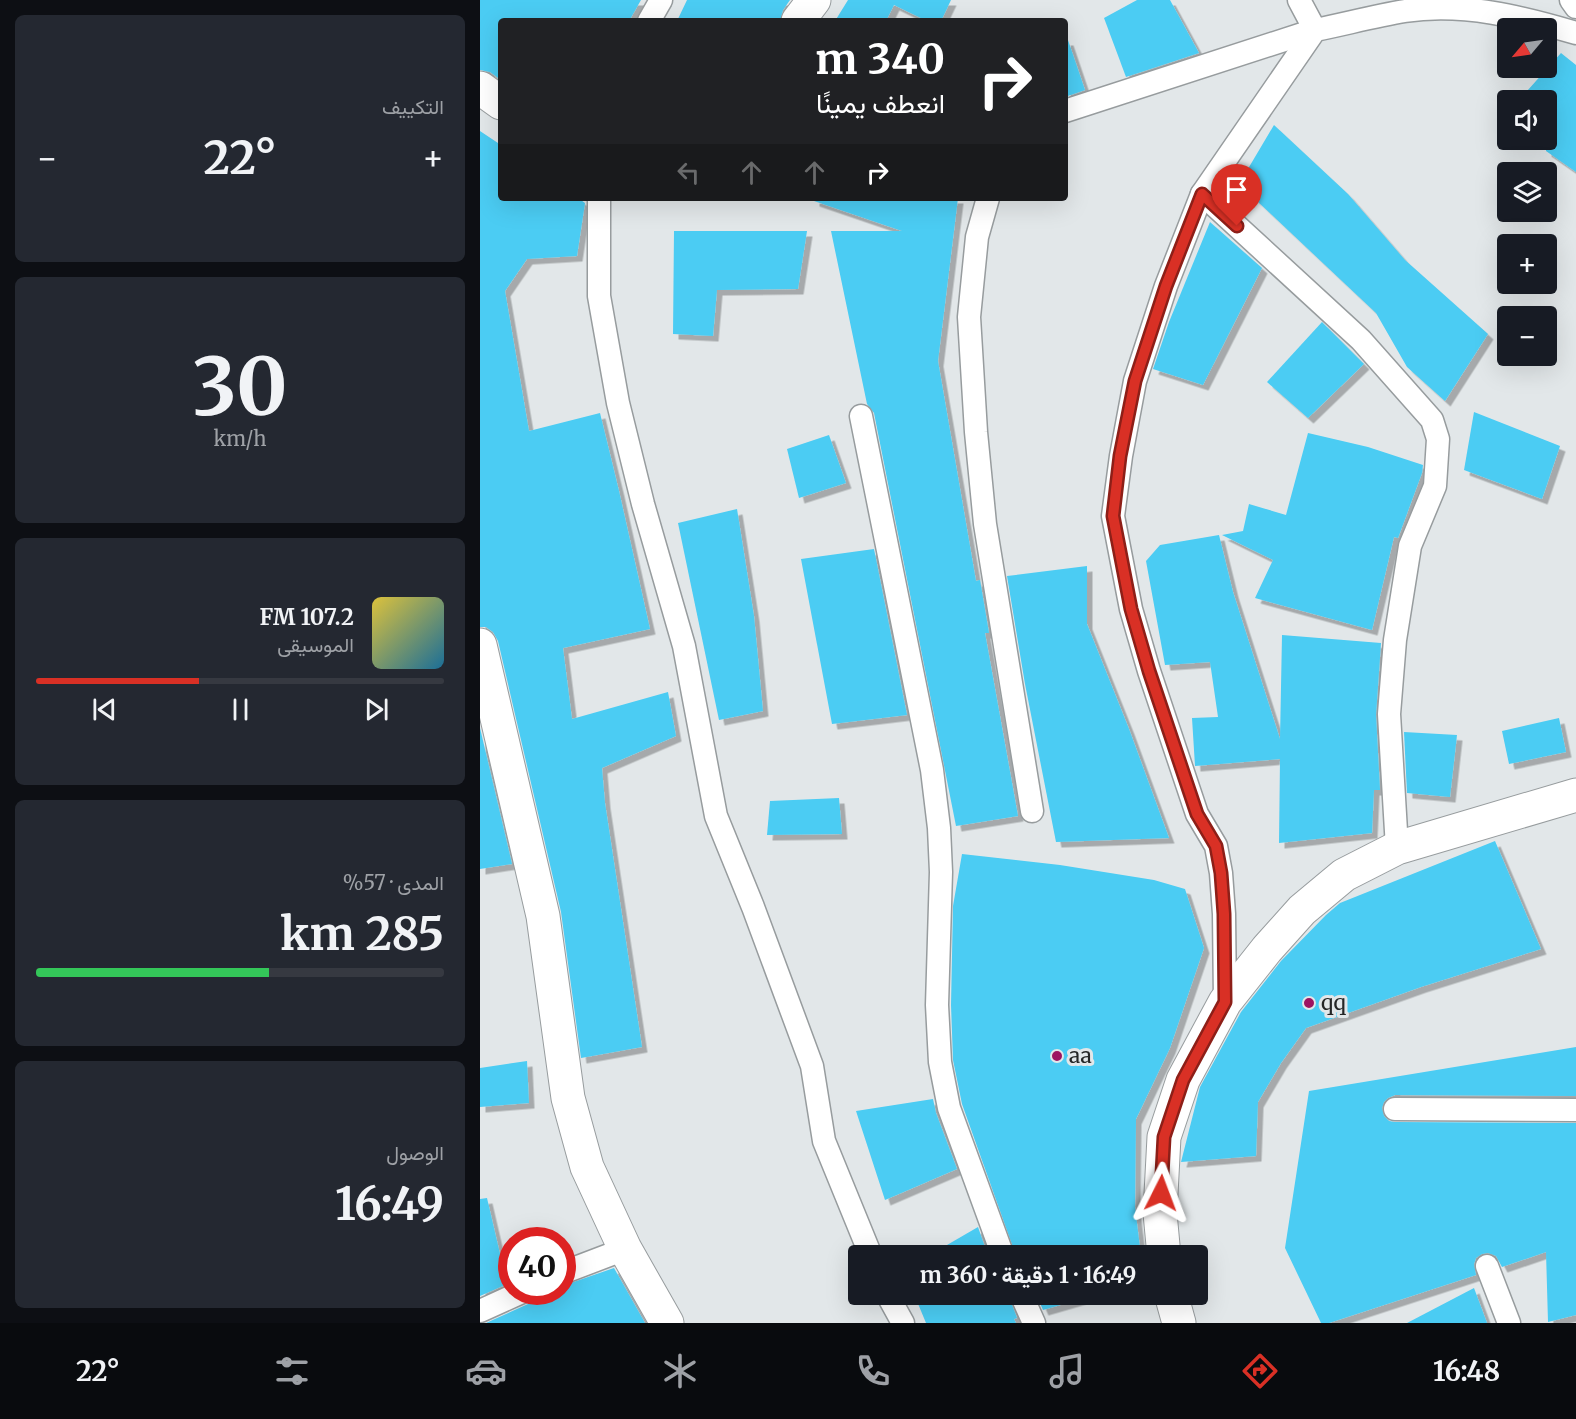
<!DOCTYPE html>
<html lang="ar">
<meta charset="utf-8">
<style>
:root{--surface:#171b24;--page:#242831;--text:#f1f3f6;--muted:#9ea1a6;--line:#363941;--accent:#d93025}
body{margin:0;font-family:Merriweather,Vazirmatn,serif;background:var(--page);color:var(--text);direction:rtl;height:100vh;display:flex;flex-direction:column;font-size:22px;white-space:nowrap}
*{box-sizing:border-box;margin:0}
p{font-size:20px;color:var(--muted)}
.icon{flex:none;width:33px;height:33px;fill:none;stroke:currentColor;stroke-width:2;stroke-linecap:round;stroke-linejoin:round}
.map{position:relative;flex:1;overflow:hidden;direction:ltr}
.sheet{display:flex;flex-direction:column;gap:15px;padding:15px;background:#0d0f14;width:480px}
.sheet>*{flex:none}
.guide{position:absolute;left:18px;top:18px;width:570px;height:183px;border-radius:6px;box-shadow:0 6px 24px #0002;direction:rtl;background:#202124;color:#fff;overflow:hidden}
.needle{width:39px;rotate:241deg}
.controls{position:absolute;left:1017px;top:18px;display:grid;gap:12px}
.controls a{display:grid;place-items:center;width:60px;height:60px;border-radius:6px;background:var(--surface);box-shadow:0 6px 24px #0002;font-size:30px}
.speed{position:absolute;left:18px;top:1227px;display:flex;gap:12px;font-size:30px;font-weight:700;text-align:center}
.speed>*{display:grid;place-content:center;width:78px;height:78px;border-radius:50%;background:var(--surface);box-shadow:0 6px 24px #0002;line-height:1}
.speed .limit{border:9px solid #d22;background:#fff;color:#111}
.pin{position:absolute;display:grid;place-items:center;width:51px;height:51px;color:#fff;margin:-62px -26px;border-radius:50% 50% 50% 0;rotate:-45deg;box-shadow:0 0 6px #0007}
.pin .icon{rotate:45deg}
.me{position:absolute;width:66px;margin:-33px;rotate:3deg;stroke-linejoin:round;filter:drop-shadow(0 0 4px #0008)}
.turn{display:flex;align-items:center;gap:21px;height:126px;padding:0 24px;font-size:27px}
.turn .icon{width:78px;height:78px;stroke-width:2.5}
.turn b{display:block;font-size:42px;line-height:51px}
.lanes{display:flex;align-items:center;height:57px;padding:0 24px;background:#0003;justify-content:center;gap:30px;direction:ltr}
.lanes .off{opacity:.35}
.big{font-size:45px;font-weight:700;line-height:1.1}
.sheet .tile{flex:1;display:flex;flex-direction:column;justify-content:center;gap:9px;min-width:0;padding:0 21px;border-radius:9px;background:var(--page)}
.sheet .dial{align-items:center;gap:0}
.dial b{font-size:78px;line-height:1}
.song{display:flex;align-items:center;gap:18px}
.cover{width:72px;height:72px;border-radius:9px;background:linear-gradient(135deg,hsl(50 70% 55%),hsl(200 70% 35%))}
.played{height:6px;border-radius:3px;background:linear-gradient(90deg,var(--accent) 40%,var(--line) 40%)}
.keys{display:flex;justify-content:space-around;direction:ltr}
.heat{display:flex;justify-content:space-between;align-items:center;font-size:33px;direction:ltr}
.charge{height:9px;border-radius:4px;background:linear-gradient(90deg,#34c759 57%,var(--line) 0)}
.trip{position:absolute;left:368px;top:1245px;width:360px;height:60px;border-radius:6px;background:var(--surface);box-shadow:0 6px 24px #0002;font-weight:700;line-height:60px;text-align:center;direction:rtl}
.tab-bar{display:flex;height:96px;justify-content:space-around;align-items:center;background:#090b0e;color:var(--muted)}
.tab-bar .icon{width:42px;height:42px}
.tab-bar .current{color:var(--accent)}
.tab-bar b{font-size:27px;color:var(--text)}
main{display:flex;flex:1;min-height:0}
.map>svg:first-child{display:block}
.building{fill:#4bccf3;filter:url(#shadow)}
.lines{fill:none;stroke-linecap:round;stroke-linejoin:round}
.street-casing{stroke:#979c9e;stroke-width:25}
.secondary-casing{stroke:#979c9e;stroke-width:35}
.street{stroke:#fff;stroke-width:22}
.secondary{stroke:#fff;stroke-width:33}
.route-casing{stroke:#8d1f18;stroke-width:15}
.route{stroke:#d93025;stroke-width:10}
.poi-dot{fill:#9d1361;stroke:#e2e7e9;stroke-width:2}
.labels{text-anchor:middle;stroke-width:6;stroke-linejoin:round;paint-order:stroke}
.poi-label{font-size:21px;fill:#242626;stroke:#e2e7e9;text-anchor:start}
</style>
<main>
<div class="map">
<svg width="1096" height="1323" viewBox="0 0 1096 1323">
<defs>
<filter id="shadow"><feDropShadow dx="5.5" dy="5.5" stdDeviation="0" flood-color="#0004"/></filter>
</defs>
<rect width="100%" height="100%" fill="#e2e7e9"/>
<g class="building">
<path d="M0,0H161L149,21H21V80L10,72L0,70Z"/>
<path d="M207,0H310L303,10L300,21H197Z"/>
<path d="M368,0H471L461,21H447L414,5L406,21H355Z"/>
<path d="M657,0H690L719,53L646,77L624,18Z"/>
<path d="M585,40H588L605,90L585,97Z"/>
<path d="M1081,53L1096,65V172L1066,151V100H1039Z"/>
<path d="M794,125L868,194L925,260L1008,334L965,401L927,367L896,313L759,184Z"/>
<path d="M0,131L21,145V198H98L105,203L97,256L47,259L25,291L49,431L120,413L139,491L170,629L83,648L92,719L188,692L196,736L122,768L125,803L162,1047L101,1058L81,912L18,641L13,632L6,627H0Z"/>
<path d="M334,198H478L458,361L496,581L500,580L509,633H505L538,816L476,826L394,413L387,404L351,231H422L334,201Z"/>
<path d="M730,222L782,268L723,385L673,369L689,322Z"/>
<path d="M194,231H327L318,289L237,290L233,336L193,334Z"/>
<path d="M842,322L884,364L828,418L787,382Z"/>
<path d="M994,412L1080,446L1062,499L984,470Z"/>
<path d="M828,433L888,447L943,465L942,473L918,538L914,537L892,630L775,598L793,560L742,535L763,531L769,504L806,515Z"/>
<path d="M349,435L366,483L319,498L307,449Z"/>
<path d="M257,509L274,616L283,711L239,720L198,523Z"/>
<path d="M739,535L753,592L800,739L802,635L901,643L896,715L900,790H894L892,833L799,843L800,759L715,766L712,718L738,717L730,662L685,665L666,561L680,545Z"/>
<path d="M394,549L427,715L352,724L321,559Z"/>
<path d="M607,566V624L649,729L689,838L576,842L545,684L527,576Z"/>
<path d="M1079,718L1086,752L1029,764L1022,731Z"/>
<path d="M0,728L32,864L0,869Z"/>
<path d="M924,732L977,735L970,797L927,793Z"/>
<path d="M359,798L362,834L287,835L290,801Z"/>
<path d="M1015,841L1061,949L941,987L826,1028L801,1063L778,1102L776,1156L701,1162L720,1087L761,1012L801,961L846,915L860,903Z"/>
<path d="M482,854L580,865L674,880L705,889L724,948L690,1048L656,1119L655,1207L661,1256H536L482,1104L473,1060L471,1005L473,906Z"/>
<path d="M1096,1047V1096L915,1095L908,1098L904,1102L902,1108L904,1116L909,1121L915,1122L1096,1123V1315L1068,1322L1066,1252L1022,1267L1016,1256L1008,1253L1002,1254L996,1258L994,1264L996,1275L849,1323H841L805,1248L829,1091Z"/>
<path d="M47,1061L49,1103L0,1107V1068Z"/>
<path d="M453,1099L456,1113L477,1169L405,1200L376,1111Z"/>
<path d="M7,1198L27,1284L0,1296V1199Z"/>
<path d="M498,1227L508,1256H448Z"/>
<path d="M134,1268L165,1323H6L48,1304L58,1292H82V1286Z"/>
<path d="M994,1288L1007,1323H927Z"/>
<path d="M434,1294H528L537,1318L534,1319L536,1323H446Z"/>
<path d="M556,1294H600L601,1299L563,1310Z"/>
</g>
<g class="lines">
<defs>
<g id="street">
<path d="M1091,0L1096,7"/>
<path d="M169,21L181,0"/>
<path d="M585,111L835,30L819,0"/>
<path d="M722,194L881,340L952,420L958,439L955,486L930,546L915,640L909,714L917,848"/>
<path d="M119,198V296L138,403L163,504L204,646L236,816L273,907L332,1066L344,1141L391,1256"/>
<path d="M508,198L497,237L489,317L496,432L505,524L552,811"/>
<path d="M381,416L452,770L459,828L461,872L457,1005L460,1062L469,1108L523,1256"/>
<path d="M745,1002L744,914L741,873L736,846L717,814L669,671L651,609L633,516L641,456L655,381L686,286L722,194L835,30C865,24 895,16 925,11C982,2 1042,17 1096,33"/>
<path d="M915,1109L1096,1110"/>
<path d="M1007,1266L1029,1323"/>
<path d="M82,1273L145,1249"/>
<path d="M407,1294L423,1323"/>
<path d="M541,1294L554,1323"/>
<path d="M0,1311L42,1292"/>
</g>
<g id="secondary">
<path d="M318,21L334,0"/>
<path d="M0,88L21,103"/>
<path d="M0,645L63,916L88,1098L107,1167L145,1249L187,1323"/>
<path d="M684,1256L680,1213L684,1137L703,1080L745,1002L787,949L822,910L864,875L917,848L1096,795"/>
<path d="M691,1294L699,1323"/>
</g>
</defs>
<use href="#street" class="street-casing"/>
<use href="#secondary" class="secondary-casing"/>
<use href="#street" class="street"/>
<use href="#secondary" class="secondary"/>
</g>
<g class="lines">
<defs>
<path id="route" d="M681,1193L684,1137L703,1080L745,1002L744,914L741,873L736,846L717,814L669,671L651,609L633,516L640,456L655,381L686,286L722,194L757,226"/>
</defs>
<use href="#route" class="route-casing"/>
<use href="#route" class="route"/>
</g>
<g class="poi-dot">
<circle cx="829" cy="1003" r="6"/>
<circle cx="577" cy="1056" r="6"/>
</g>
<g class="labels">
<g class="poi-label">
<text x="841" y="1010">qq</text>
<text x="589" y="1063">aa</text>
</g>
</g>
</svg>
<div class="controls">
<a><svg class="needle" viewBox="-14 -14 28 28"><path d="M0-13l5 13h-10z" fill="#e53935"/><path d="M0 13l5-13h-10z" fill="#9ea1a6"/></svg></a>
<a><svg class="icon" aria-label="sound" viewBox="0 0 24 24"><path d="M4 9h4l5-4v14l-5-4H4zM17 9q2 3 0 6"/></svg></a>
<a><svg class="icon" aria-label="layers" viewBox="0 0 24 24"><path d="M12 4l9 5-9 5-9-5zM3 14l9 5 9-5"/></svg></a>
<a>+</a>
<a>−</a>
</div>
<div class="speed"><div class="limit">40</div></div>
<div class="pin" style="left:757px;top:226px;background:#d93025"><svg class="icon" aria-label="arrive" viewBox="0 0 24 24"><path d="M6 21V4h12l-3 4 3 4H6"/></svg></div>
<svg class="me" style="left:681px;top:1193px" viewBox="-20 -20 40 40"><path d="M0-17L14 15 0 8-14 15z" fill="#d93025" stroke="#fff" stroke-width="4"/></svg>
<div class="trip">16:49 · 1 دقيقة · 360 m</div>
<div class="guide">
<div class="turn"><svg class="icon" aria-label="right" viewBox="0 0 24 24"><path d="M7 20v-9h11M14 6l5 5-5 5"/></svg><div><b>340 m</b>انعطف يمينًا</div></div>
<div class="lanes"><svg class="icon off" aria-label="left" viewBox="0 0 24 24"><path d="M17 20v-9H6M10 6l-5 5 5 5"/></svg><svg class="icon off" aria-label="ahead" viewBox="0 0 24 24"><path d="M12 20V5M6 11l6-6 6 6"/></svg><svg class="icon off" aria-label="ahead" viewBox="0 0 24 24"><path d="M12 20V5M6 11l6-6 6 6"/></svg><svg class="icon" aria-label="right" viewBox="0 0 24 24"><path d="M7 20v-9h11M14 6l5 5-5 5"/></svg></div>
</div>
</div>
<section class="sheet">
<div class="tile"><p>التكييف</p>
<div class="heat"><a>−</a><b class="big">22°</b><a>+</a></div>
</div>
<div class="tile dial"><b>30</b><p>km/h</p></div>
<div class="tile">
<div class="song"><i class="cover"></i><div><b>107.2 FM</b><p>الموسيقى</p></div></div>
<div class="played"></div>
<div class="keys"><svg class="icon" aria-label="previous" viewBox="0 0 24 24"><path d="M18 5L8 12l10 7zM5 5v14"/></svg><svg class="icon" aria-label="pause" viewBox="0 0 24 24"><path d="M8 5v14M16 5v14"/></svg><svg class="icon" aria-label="next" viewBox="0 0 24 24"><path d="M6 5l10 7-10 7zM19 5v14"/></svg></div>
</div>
<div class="tile"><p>المدى · 57%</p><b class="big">285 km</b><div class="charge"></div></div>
<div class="tile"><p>الوصول</p><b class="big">16:49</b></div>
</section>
</main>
<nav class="tab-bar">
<b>16:48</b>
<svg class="icon current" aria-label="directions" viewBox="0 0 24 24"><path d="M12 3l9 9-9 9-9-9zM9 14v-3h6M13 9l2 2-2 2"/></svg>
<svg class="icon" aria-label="music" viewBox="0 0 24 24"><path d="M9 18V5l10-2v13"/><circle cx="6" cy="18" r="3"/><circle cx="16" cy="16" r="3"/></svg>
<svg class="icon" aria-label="phone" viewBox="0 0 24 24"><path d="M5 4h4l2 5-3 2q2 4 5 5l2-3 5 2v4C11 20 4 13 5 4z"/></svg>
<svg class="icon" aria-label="climate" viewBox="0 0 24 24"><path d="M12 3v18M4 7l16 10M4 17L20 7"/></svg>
<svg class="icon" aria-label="car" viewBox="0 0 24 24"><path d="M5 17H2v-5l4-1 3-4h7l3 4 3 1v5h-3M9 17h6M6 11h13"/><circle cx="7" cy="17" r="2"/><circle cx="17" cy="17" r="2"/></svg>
<svg class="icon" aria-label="filters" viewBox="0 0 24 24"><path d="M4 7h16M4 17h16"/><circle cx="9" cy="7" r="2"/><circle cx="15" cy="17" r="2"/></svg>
<b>22°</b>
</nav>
